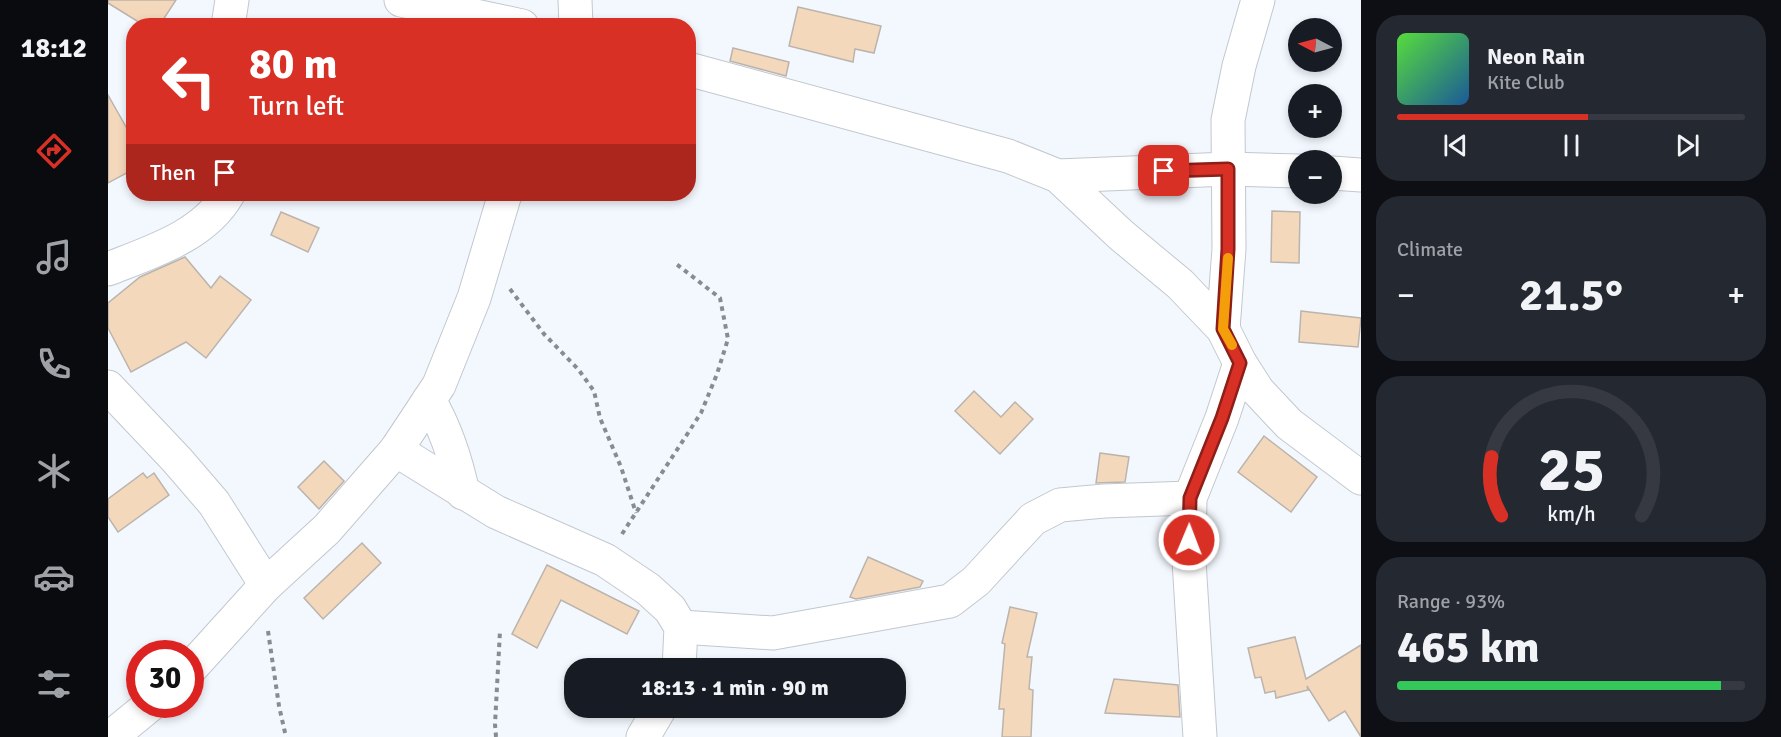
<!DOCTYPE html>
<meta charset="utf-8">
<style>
:root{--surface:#171b24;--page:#242831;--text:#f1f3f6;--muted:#9ea1a6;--line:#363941;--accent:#d93025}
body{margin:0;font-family:Signika,sans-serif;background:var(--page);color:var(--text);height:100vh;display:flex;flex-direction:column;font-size:22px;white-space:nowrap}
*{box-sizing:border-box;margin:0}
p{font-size:20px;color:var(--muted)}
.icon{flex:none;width:33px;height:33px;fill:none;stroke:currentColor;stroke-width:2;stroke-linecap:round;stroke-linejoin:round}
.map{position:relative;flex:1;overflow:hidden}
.sheet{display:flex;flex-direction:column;gap:15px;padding:15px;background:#0d0f14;width:420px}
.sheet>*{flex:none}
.hud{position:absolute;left:18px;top:18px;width:570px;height:183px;border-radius:24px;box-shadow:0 3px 9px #0003;background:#d93025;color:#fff;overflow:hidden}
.needle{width:39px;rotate:276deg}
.buttons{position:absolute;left:1180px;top:18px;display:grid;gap:12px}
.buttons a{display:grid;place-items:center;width:54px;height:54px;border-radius:50%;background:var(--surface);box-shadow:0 3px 9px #0003;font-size:30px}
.speed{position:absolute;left:18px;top:640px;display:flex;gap:12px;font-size:30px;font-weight:700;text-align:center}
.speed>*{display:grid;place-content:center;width:78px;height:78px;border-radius:50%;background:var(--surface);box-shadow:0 3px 9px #0003;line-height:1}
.speed .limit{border:9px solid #d22;background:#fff;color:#111}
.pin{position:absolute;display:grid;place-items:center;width:51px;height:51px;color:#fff;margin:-26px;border-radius:12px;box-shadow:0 3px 9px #0006}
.me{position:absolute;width:66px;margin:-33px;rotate:1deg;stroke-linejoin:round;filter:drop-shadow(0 0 4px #0008)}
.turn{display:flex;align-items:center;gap:21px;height:126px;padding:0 24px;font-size:27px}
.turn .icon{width:78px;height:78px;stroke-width:2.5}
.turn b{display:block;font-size:42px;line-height:51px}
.then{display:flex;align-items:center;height:57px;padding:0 24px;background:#0003;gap:12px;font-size:22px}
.big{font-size:45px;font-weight:700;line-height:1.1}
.sheet .tile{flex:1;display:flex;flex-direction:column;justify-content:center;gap:9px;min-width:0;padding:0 21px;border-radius:24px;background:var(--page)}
.sheet .dial{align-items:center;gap:0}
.dial svg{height:156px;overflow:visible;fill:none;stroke:var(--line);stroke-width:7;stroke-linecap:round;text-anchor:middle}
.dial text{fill:var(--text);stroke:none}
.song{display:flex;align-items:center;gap:18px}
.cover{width:72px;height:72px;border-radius:9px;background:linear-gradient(135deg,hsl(110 70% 55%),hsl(210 70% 35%))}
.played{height:6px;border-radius:3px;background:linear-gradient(90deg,var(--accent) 55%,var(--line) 55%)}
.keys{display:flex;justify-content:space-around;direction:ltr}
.heat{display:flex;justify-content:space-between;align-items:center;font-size:33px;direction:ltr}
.charge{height:9px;border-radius:4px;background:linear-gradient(90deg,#34c759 93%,var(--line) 0)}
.trip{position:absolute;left:456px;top:658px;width:342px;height:60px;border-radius:24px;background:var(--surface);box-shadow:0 3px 9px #0003;font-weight:700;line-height:60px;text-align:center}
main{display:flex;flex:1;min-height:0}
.menu{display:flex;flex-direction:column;width:108px;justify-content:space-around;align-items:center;background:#090b0e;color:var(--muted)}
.menu .icon{width:42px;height:42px}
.menu .current{color:var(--accent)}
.menu b{font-size:27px;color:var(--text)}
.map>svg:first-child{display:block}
.building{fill:#f4d8bb;stroke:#bbb4ad;stroke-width:1.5}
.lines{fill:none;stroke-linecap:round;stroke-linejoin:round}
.minor-casing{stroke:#c2c8cf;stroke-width:35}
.path{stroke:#888c90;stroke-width:4;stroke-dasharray:4.5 4.5;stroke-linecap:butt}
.minor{stroke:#fff;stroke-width:33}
.route-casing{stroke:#8d1f18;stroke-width:15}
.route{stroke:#d93025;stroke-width:10}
.slow{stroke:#f59e0b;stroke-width:10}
</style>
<main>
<nav class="menu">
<b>18:12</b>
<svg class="icon current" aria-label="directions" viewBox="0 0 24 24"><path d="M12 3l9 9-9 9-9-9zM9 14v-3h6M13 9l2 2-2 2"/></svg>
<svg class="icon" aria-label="music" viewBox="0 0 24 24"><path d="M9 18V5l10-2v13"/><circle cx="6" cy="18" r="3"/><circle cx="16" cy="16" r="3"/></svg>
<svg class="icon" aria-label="phone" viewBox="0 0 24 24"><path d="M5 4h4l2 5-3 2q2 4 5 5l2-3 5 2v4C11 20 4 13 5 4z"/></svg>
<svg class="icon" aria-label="climate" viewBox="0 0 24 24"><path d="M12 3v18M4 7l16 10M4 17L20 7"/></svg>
<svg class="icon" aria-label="car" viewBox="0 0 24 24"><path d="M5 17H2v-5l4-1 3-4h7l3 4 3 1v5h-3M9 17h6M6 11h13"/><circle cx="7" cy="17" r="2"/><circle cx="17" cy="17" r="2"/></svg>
<svg class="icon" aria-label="filters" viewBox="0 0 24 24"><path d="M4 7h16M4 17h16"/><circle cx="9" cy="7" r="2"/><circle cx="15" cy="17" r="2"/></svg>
</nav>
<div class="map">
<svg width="1253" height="737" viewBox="0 0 1253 737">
<rect width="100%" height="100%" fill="#f3f8fe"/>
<g class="building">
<path d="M0,0H68L51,26H37L0,3Z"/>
<path d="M690,7L773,26L766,53L747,49L745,62L681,46Z"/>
<path d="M625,48L681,62L678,76L622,61Z"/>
<path d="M0,95L26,141V169L0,183Z"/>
<path d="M1164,211L1192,212L1191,263L1163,262Z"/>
<path d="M173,212L211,228L200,252L163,235Z"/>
<path d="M77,257L103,288L112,276L143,300L98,358L78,342L23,372L0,328V303L32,277Z"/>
<path d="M1193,311L1253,318L1250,347L1191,342Z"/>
<path d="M866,391L893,417L907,402L925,419L892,454L847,411Z"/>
<path d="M1156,436L1209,477L1183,512L1130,472Z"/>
<path d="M992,453L1021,457L1017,482L988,483Z"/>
<path d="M216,461L236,481L211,509L190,487Z"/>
<path d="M35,473L39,478L46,473L61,495L10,532L0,517V499Z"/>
<path d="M254,543L273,563L215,619L196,598Z"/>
<path d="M760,557L815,581L812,587L748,599L742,597Z"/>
<path d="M439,565L531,611L519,634L453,600L429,648L404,634Z"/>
<path d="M902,607L929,613L919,657H924L921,689L925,690L923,737H894L896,709H891L897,644L894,643Z"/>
<path d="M1187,637L1198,679L1253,645V737L1237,711L1221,721L1199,686L1200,690L1168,698L1167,691L1157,693L1153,677L1147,678L1140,648Z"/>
<path d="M1006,679L1070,685L1072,717L997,713Z"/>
</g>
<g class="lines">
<defs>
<g id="minor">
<path d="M293,0L414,26"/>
<path d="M467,0L468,26"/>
<path d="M120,26L124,0"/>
<path d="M580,69L900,156L950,176L1013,235L1072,284L1115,329L1132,363L1150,391L1181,424L1253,478"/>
<path d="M1224,173L1253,175"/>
<path d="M950,176L1120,169L1191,171"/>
<path d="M0,269C43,252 96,236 120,194"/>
<path d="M1115,329L1121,249L1120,120L1131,66L1150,0"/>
<path d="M0,387L69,460L106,503L158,585"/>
<path d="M321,400C338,429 348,460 355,493"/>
<path d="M288,450L388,512L497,560L540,589L562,609L573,627L571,669"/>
<path d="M573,627L665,633L842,601L868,581L925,519L952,505L996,501L1082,498"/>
<path d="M82,669L158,585L219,529L253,490L288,450L331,385L366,298L397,194"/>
<path d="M3,737L42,705"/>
<path d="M535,737L552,708"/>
<path d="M1092,737L1081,561L1082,498L1114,418L1132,363"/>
</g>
</defs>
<use href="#minor" class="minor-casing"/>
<g class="path">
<path d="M402,289L436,334L470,369L486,391L492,418L513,467L528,513"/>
<path d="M514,534L593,413L609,374L620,339L612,298L567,263"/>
<path d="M160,631L171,706L178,737"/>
<path d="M388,737L387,724L392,631"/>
</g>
<use href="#minor" class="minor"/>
</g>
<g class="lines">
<defs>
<path id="route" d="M1056,171L1120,169V249L1115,329L1132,363L1114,418L1082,498L1081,540"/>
</defs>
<use href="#route" class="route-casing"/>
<use href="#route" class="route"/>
<path class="slow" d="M1120,258L1115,329L1124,345"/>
</g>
</svg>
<div class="buttons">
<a><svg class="needle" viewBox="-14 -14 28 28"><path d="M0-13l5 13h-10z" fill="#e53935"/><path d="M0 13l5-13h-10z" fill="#9ea1a6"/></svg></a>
<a>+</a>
<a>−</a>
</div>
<div class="speed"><div class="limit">30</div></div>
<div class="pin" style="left:1056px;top:171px;background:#d93025"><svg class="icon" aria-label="arrive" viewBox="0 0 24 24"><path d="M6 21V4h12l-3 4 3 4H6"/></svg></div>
<svg class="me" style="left:1081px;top:540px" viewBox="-20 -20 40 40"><circle r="17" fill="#d93025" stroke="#fff" stroke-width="3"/><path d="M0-11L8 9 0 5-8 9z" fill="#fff"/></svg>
<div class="trip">18:13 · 1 min · 90 m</div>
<div class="hud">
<div class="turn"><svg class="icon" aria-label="left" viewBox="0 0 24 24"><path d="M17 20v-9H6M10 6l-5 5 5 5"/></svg><div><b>80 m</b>Turn left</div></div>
<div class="then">Then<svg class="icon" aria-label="arrive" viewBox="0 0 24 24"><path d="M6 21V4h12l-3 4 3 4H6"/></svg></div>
</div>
</div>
<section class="sheet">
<div class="tile">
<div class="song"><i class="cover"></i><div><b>Neon Rain</b><p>Kite Club</p></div></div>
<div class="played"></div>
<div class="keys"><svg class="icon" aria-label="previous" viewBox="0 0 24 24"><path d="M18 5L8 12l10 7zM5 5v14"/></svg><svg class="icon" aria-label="pause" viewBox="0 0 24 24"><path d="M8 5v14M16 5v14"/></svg><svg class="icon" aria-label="next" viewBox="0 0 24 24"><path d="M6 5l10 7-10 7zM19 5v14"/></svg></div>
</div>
<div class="tile"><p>Climate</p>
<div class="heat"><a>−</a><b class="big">21.5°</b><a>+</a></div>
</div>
<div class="tile dial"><svg viewBox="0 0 100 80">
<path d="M14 69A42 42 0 1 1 86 69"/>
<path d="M14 69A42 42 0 0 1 9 39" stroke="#d93025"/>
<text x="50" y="56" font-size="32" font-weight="700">25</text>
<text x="50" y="72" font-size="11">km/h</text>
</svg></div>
<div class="tile"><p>Range · 93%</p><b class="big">465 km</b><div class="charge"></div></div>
</section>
</main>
